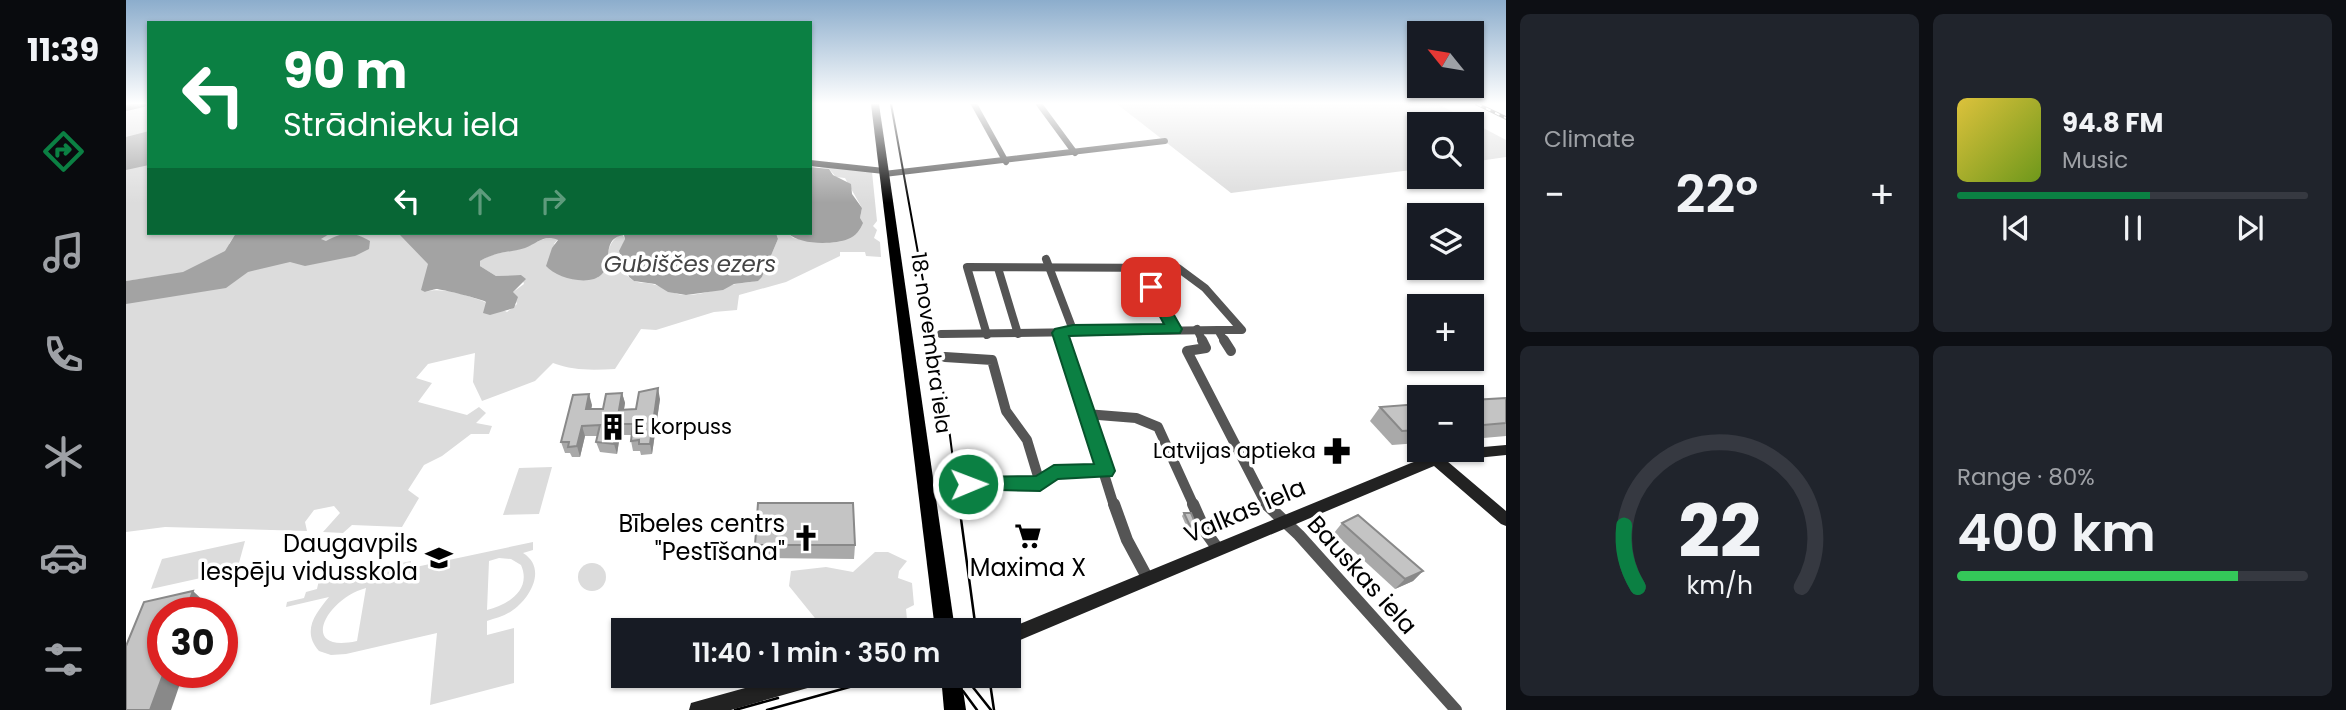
<!DOCTYPE html>
<meta charset="utf-8">
<style>
:root{--surface:#171b24;--page:#20242c;--text:#f1f3f6;--muted:#9ea1a6;--line:#363941;--accent:#0b8043}
body{margin:0;font-family:Poppins,sans-serif;background:var(--page);color:var(--text);height:100vh;display:flex;flex-direction:column;font-size:26px;white-space:nowrap}
*{box-sizing:border-box;margin:0}
p{font-size:23px;color:var(--muted)}
.icon{flex:none;width:38px;height:38px;fill:none;stroke:currentColor;stroke-width:2;stroke-linecap:round;stroke-linejoin:round}
.map{position:relative;flex:1;overflow:hidden}
.sheet{display:flex;flex-direction:column;gap:14px;padding:14px;background:#0d0f14;width:840px}
.sheet>*{flex:none}
.guide{position:absolute;left:21px;top:21px;width:665px;height:214px;border-radius:0px;box-shadow:0 2px 5px #0004;background:#0b8043;color:#fff;overflow:hidden}
.needle{width:46px;rotate:300deg}
.fabs{position:absolute;left:1281px;top:21px;display:grid;gap:14px}
.fabs a{display:grid;place-items:center;width:77px;height:77px;border-radius:0px;background:var(--surface);box-shadow:0 2px 5px #0004;font-size:35px}
.speed{position:absolute;left:21px;top:597px;display:flex;gap:14px;font-size:35px;font-weight:700;text-align:center}
.speed>*{display:grid;place-content:center;width:91px;height:91px;border-radius:50%;background:var(--surface);box-shadow:0 2px 5px #0004;line-height:1}
.speed .limit{border:10px solid #d22;background:#fff;color:#111}
.pin{position:absolute;display:grid;place-items:center;width:60px;height:60px;color:#fff;margin:-30px;border-radius:14px;box-shadow:0 4px 10px #0006}
.me{position:absolute;width:77px;margin:-38px;rotate:89deg;stroke-linejoin:round;filter:drop-shadow(0 0 5px #0008)}
.turn{display:flex;align-items:center;gap:24px;height:147px;padding:0 21px;font-size:32px}
.turn .icon{width:91px;height:91px;stroke-width:2.5}
.turn b{display:block;font-size:49px;line-height:60px}
.lanes{display:flex;align-items:center;height:66px;padding:0 21px;background:#0003;justify-content:center;gap:35px;direction:ltr}
.lanes .off{opacity:.35}
.big{font-size:52px;font-weight:600;line-height:1.1}
.sheet .tile{flex:1;display:flex;flex-direction:column;justify-content:center;gap:10px;min-width:0;padding:0 24px;border-radius:10px;background:var(--page)}
.sheet .dial{align-items:center;gap:0}
.dial svg{height:182px;overflow:visible;fill:none;stroke:var(--line);stroke-width:7;stroke-linecap:round;text-anchor:middle}
.dial text{fill:var(--text);stroke:none}
.song{display:flex;align-items:center;gap:21px}
.cover{width:84px;height:84px;border-radius:10px;background:linear-gradient(135deg,hsl(50 70% 55%),hsl(80 70% 35%))}
.played{height:7px;border-radius:4px;background:linear-gradient(90deg,var(--accent) 55%,var(--line) 55%)}
.keys{display:flex;justify-content:space-around;direction:ltr}
.heat{display:flex;justify-content:space-between;align-items:center;font-size:38px;direction:ltr}
.charge{height:10px;border-radius:5px;background:linear-gradient(90deg,#34c759 80%,var(--line) 0)}
.sheet .tiles{flex:1;display:grid;gap:14px;grid-template-columns:repeat(2,1fr)}
.trip{position:absolute;left:485px;top:618px;width:410px;height:70px;border-radius:0px;background:var(--surface);box-shadow:0 2px 5px #0004;font-weight:600;line-height:70px;text-align:center}
main{display:flex;flex:1;min-height:0}
.dock{display:flex;flex-direction:column;width:126px;justify-content:space-around;align-items:center;background:#090b0e;color:var(--muted)}
.dock .icon{width:49px;height:49px}
.dock .selected{color:var(--accent)}
.dock b{font-size:32px;color:var(--text)}
.map>svg:first-child{display:block}
.green{fill:#dcdcdc;fill-rule:evenodd}
.water{fill:#a3a3a3}
.lines{fill:none;stroke-linecap:round;stroke-linejoin:round}
.street-far3{stroke:#555;stroke-width:6}
.street-far2{stroke:#555;stroke-width:8}
.street-far1{stroke:#555;stroke-width:10}
.street{stroke:#555;stroke-width:12}
.secondary{fill:#222;fill-rule:evenodd}
.primary{fill:#000;fill-rule:evenodd}
.tram-far1{stroke:#000;stroke-width:2}
.tram{stroke:#000;stroke-width:2.5}
.rail-casing{stroke:#000;stroke-width:3.5}
.rail{stroke:#fff;stroke-width:2;stroke-dasharray:5;stroke-linecap:butt}
.wall{fill:#a9a9a9}
.shaded-wall{fill:#898989}
.building{fill:#c4c4c4;stroke:#898989;stroke-width:2}
.route{fill:#0b8043;stroke:#07532c;stroke-width:2}
.labels{text-anchor:middle;stroke-width:7;stroke-linejoin:round;paint-order:stroke}
.street-label{font-size:21px;fill:#000;stroke:#fff}
.poi-label{font-size:21px;fill:#000;stroke:#fff;text-anchor:start}
.water-label{font-size:23px;font-style:italic;fill:#444;stroke:#fff}
.near-street-label{font-size:24px;fill:#000;stroke:#fff}
.near-poi-label{font-size:24px;fill:#000;stroke:#fff;text-anchor:end}
</style>
<main>
<nav class="dock">
<b>11:39</b>
<svg class="icon selected" aria-label="directions" viewBox="0 0 24 24"><path d="M12 3l9 9-9 9-9-9zM9 14v-3h6M13 9l2 2-2 2"/></svg>
<svg class="icon" aria-label="music" viewBox="0 0 24 24"><path d="M9 18V5l10-2v13"/><circle cx="6" cy="18" r="3"/><circle cx="16" cy="16" r="3"/></svg>
<svg class="icon" aria-label="phone" viewBox="0 0 24 24"><path d="M5 4h4l2 5-3 2q2 4 5 5l2-3 5 2v4C11 20 4 13 5 4z"/></svg>
<svg class="icon" aria-label="climate" viewBox="0 0 24 24"><path d="M12 3v18M4 7l16 10M4 17L20 7"/></svg>
<svg class="icon" aria-label="car" viewBox="0 0 24 24"><path d="M5 17H2v-5l4-1 3-4h7l3 4 3 1v5h-3M9 17h6M6 11h13"/><circle cx="7" cy="17" r="2"/><circle cx="17" cy="17" r="2"/></svg>
<svg class="icon" aria-label="filters" viewBox="0 0 24 24"><path d="M4 7h16M4 17h16"/><circle cx="9" cy="7" r="2"/><circle cx="15" cy="17" r="2"/></svg>
</nav>
<div class="map">
<svg width="1380" height="710" viewBox="0 0 1380 710">
<rect width="100%" height="100%" fill="#fff"/>
<g class="green">
<path d="M23,104V233H110L103,244L117,245L57,273L0,281V109Z"/>
<path d="M991,104H1312L1380,140V157L1346,162V124H1293V169L1105,193Z"/>
<path d="M684,165L746,172L751,221L747,226L751,230L748,238L754,242L755,257L740,256L739,252H714V256L660,282L613,295L611,310L588,312L530,330L515,329L489,369C467,370 448,371 427,363L409,381L356,401L347,382L349,353L302,364L290,378L306,383L292,402L341,415L353,407L360,413L350,423L366,426L363,434H345L316,456L298,465L282,490L293,498L276,527L226,525L217,533L197,532L214,513L208,506L188,510L179,522L181,531L39,527L0,532V301L116,266L223,251L194,239L205,233H272L309,269L299,292C320,285 361,302 381,312L391,304L387,292L398,284L395,275L370,276L354,266V261C369,251 383,253 399,247C412,243 418,235 432,239L428,244L471,278C486,266 475,244 496,234L499,239C494,251 493,270 505,279C511,284 520,282 526,284C539,287 548,296 562,295C580,294 594,288 610,284C620,282 629,283 636,277L652,239L650,233H662L667,238L689,242L734,218L736,208L719,178L710,177L703,169Z"/>
<path d="M426,467L413,514L377,515L393,468Z"/>
<path d="M119,541L111,570L25,589L36,559Z"/>
<path d="M407,542V550L397,553C421,568 405,597 387,610C379,616 370,618 361,621V635L388,628V683L304,705L311,633L220,654L205,655L193,651C175,631 190,613 203,597L160,607L161,602L178,598L180,592L191,589L193,580L285,561V568ZM373,558L385,559L395,565C406,590 382,605 361,610L363,561ZM240,588L231,641C172,654 199,599 240,588Z"/>
<path d="M749,552H762L781,561L773,571L772,578L786,583L788,605L780,609L782,630L697,628L663,586L665,571L700,567L727,572Z"/>
<circle cx="466" cy="577" r="14"/>
</g>
<g class="water">
<path d="M23,131V165L0,170V137Z"/>
<path d="M684,167L703,169L707,175L725,184L726,194L736,208L734,218L737,223C734,230 730,236 722,239C707,245 673,245 662,233H684Z"/>
<path d="M110,233H205L195,239L200,241C218,232 226,231 244,241L243,249L229,256L179,266L164,262L122,272L100,288L0,304V281L57,272L99,251Z"/>
<path d="M272,233H650L652,239L636,277L632,281L608,284L597,290L560,295L542,292L529,284L508,281L503,277L493,251L499,239L498,235C475,238 487,262 476,274C464,287 430,278 420,266L426,248L432,240C418,234 412,243 399,248C383,253 371,251 354,261V266L370,276L395,275L400,279L387,292L392,297L388,308L364,315L357,313L360,302C356,299 315,289 310,289C309,289 299,292 299,292L295,290L302,264Z"/>
</g>
<g class="lines">
<g class="street-far3">
<path d="M848,104L880,162"/>
<path d="M913,104L949,153"/>
<path d="M0,108L17,104"/>
<path d="M684,163L758,171"/>
<path d="M758,174L1039,141"/>
</g>
<g class="street-far2">
<path d="M920,259L947,330"/>
<path d="M1015,267L1049,329"/>
<path d="M872,268L892,334"/>
<path d="M1071,329L1077,342"/>
<path d="M934,333L937,342"/>
<path d="M815,334L1092,330L1099,342"/>
<path d="M861,335L841,267L1052,268L1079,288L1116,330H1092"/>
</g>
<g class="street-far1">
<path d="M936,340L988,506"/>
<path d="M1076,340L1080,348L1061,351L1141,506"/>
<path d="M1098,340L1105,351"/>
<path d="M819,357L866,360L880,411L901,440L914,483"/>
<path d="M960,414L1010,418L1032,427L1068,506"/>
<path d="M842,484L914,483L927,472L979,470"/>
</g>
<g class="street">
<path d="M988,504L1001,540L1022,579"/>
<path d="M1067,504L1079,531L1092,549"/>
<path d="M1140,504L1173,535L1330,710"/>
</g>
<g class="secondary">
<path d="M1380,445V455L1321,461L1380,511V526L1375,524L1308,466L882,645V630H879L1285,463L1321,450H1346V448Z"/>
<path d="M662,676H701L698,682L692,685L605,710H563L565,703L572,701Z"/>
</g>
<g class="primary">
<path d="M745,104H753L829,630H809Z"/>
<path d="M815,676H835L840,710H818Z"/>
</g>
<path class="tram-far1" d="M765,104L821,413L833,506"/>
<g class="tram">
<path d="M833,504L850,630"/>
<path d="M812,676L837,691L851,710"/>
<path d="M838,676L865,710"/>
<path d="M863,676L868,710"/>
<path d="M609,710L652,698"/>
<path d="M641,710L763,676"/>
</g>
<defs>
<path id="rail" d="M1351,104L1380,118"/>
</defs>
<use href="#rail" class="rail-casing"/>
<use href="#rail" class="rail"/>
</g>
<g class="wall">
<path d="M496,393L499,403L498,409H510L534,399L526,454L515,455L514,451H507L505,441L506,435H494L491,454L474,452L470,442L472,436H459L454,457H446L444,453H439L435,442L466,405L465,409H477Z"/>
<path d="M1380,398V436L1346,439V400Z"/>
<path d="M1293,404V443L1266,445L1244,421L1254,407Z"/>
<path d="M1058,513L1071,527L1069,530H1062L1056,516Z"/>
<path d="M1216,523L1297,571L1287,581L1269,589L1208,533Z"/>
<path d="M629,545H729L728,559L630,558Z"/>
</g>
<g class="shaded-wall">
<path d="M532,388L534,399L526,454L524,444Z"/>
<path d="M496,393L499,403L496,420L493,410Z"/>
<path d="M463,394L466,405L463,420L460,409Z"/>
<path d="M491,424L494,435L491,454L488,444Z"/>
<path d="M456,426L459,436L454,457L451,446Z"/>
<path d="M1297,571L1287,581L1269,589L1279,579Z"/>
<path d="M67,591L81,604L78,612H59Z"/>
<path d="M38,672H58L45,710H24Z"/>
</g>
<g class="building">
<path d="M532,388L524,444H513V440L505,441L507,424H491L488,444L470,442L474,425L456,426L451,446L442,447L443,442H435L447,395L463,394L460,409H477L480,394L496,393L493,410L510,409L513,392Z"/>
<path d="M1380,398V423L1346,426V400Z"/>
<path d="M1293,404V430L1276,431L1254,407Z"/>
<path d="M632,503H727L729,545H629Z"/>
<path d="M1058,513H1065L1071,527L1064,526Z"/>
<path d="M1232,515L1297,571L1279,579L1216,523Z"/>
<path d="M67,591L59,612H37L38,672L24,710H0V646L18,602Z"/>
</g>
<linearGradient id="sky" x2="0" y2="1"><stop stop-color="#8cadcc"/><stop offset="0.51" stop-color="#fff"/><stop offset="1" stop-color="#fff" stop-opacity="0"/></linearGradient>
<rect width="1380" height="203" fill="url(#sky)"/>
<path class="route" d="M1025,283L1032,287L1056,329L1054,333L943,336L989,471L986,476L932,479L914,491L836,489L833,484L836,479L842,477L910,476L928,465L968,464L926,333L929,329L947,325L1038,324L1018,287Z"/>
<defs>
<symbol id="building-bare" viewBox="-9 -9 18 18"><path d="M-4-6H4V6H1V3H-1V6H-4ZM-2.5-4.3h1.7v1.8h-1.7ZM.8-4.3h1.7v1.8H.8ZM-2.5-1h1.7V.8h-1.7ZM.8-1h1.7V.8H.8Z" fill="#000" stroke="#fff" stroke-width="2.5" paint-order="stroke"/></symbol>
<symbol id="pharmacy-bare" viewBox="-9 -9 18 18"><path d="M-2-6h4v4h4v4h-4v4h-4v-4h-4v-4h4Z" fill="#000" stroke="#fff" stroke-width="2.5" paint-order="stroke"/></symbol>
<symbol id="supermarket-bare" viewBox="-9 -9 18 18"><path d="M-6-5.5h2.5l.6 2H6L4.5 2H-2.5L-4.4-4H-6ZM-1.5 3.2a1.3 1.3 0 1 0 .1 0ZM3 3.2a1.3 1.3 0 1 0 .1 0Z" fill="#000" stroke="#fff" stroke-width="2.5" paint-order="stroke"/></symbol>
<symbol id="church-bare" viewBox="-9 -9 18 18"><path d="M-1.2-6h2.4v3.5h3.3v2.4h-3.3V6h-2.4V-.1h-3.3v-2.4h3.3Z" fill="#000" stroke="#fff" stroke-width="2.5" paint-order="stroke"/></symbol>
<symbol id="school-bare" viewBox="-9 -9 18 18"><path d="M0-5L7-2L0 1L-7-2ZM-4 1L0 2.5L4 1V4Q0 6-4 4Z" fill="#000" stroke="#fff" stroke-width="2.5" paint-order="stroke"/></symbol>
</defs>
<g fill-rule="evenodd">
<use href="#building-bare" x="468" y="408" width="38" height="38"/>
<use href="#pharmacy-bare" x="1192" y="432" width="38" height="38"/>
<use href="#supermarket-bare" x="883" y="517" width="38" height="38"/>
<use href="#church-bare" x="661" y="519" width="38" height="38"/>
<use href="#school-bare" x="294" y="539" width="38" height="38"/>
</g>
<g class="labels">
<g class="street-label">
<text transform="translate(805 343) rotate(82)" y="7">18. novembra iela</text>
</g>
<g class="poi-label">
<text x="508" y="434">E korpuss</text>
<text x="1190" y="458" text-anchor="end">Latvijas aptieka</text>
</g>
<g class="water-label">
<text x="564" y="272">Gubiščes ezers</text>
</g>
<g class="near-street-label">
<text transform="translate(1119 511) rotate(-23)" y="8">Valkas iela</text>
<text transform="translate(1236 575) rotate(48)" y="8">Bauskas iela</text>
</g>
<g class="near-poi-label">
<text x="659" y="532">Bībeles centrs<tspan x="659" dy="28">"Pestīšana"</tspan></text>
<text x="292" y="552">Daugavpils<tspan x="292" dy="28">Iespēju vidusskola</tspan></text>
<text x="902" y="576" text-anchor="middle">Maxima X</text>
</g>
</g>
</svg>
<div class="fabs">
<a><svg class="needle" viewBox="-14 -14 28 28"><path d="M0-13l5 13h-10z" fill="#e53935"/><path d="M0 13l5-13h-10z" fill="#9ea1a6"/></svg></a>
<a><svg class="icon" aria-label="search" viewBox="0 0 24 24"><circle cx="10" cy="10" r="6"/><path d="M15 15l6 6"/></svg></a>
<a><svg class="icon" aria-label="layers" viewBox="0 0 24 24"><path d="M12 4l9 5-9 5-9-5zM3 14l9 5 9-5"/></svg></a>
<a>+</a>
<a>−</a>
</div>
<div class="speed"><div class="limit">30</div></div>
<div class="pin" style="left:1025px;top:287px;background:#d93025"><svg class="icon" aria-label="arrive" viewBox="0 0 24 24"><path d="M6 21V4h12l-3 4 3 4H6"/></svg></div>
<svg class="me" style="left:842px;top:484px" viewBox="-20 -20 40 40"><circle r="17" fill="#0b8043" stroke="#fff" stroke-width="3"/><path d="M0-11L8 9 0 5-8 9z" fill="#fff"/></svg>
<div class="trip">11:40 · 1 min · 350 m</div>
<div class="guide">
<div class="turn"><svg class="icon" aria-label="left" viewBox="0 0 24 24"><path d="M17 20v-9H6M10 6l-5 5 5 5"/></svg><div><b>90 m</b>Strādnieku iela</div></div>
<div class="lanes"><svg class="icon" aria-label="left" viewBox="0 0 24 24"><path d="M17 20v-9H6M10 6l-5 5 5 5"/></svg><svg class="icon off" aria-label="ahead" viewBox="0 0 24 24"><path d="M12 20V5M6 11l6-6 6 6"/></svg><svg class="icon off" aria-label="right" viewBox="0 0 24 24"><path d="M7 20v-9h11M14 6l5 5-5 5"/></svg></div>
</div>
</div>
<section class="sheet">
<div class="tiles">
<div class="tile"><p>Climate</p>
<div class="heat"><a>−</a><b class="big">22°</b><a>+</a></div>
</div>
<div class="tile">
<div class="song"><i class="cover"></i><div><b>94.8 FM</b><p>Music</p></div></div>
<div class="played"></div>
<div class="keys"><svg class="icon" aria-label="previous" viewBox="0 0 24 24"><path d="M18 5L8 12l10 7zM5 5v14"/></svg><svg class="icon" aria-label="pause" viewBox="0 0 24 24"><path d="M8 5v14M16 5v14"/></svg><svg class="icon" aria-label="next" viewBox="0 0 24 24"><path d="M6 5l10 7-10 7zM19 5v14"/></svg></div>
</div>
<div class="tile dial"><svg viewBox="0 0 100 80">
<path d="M14 69A42 42 0 1 1 86 69"/>
<path d="M14 69A42 42 0 0 1 8 42" stroke="#0b8043"/>
<text x="50" y="56" font-size="32" font-weight="700">22</text>
<text x="50" y="72" font-size="11">km/h</text>
</svg></div>
<div class="tile"><p>Range · 80%</p><b class="big">400 km</b><div class="charge"></div></div>
</div>
</section>
</main>
